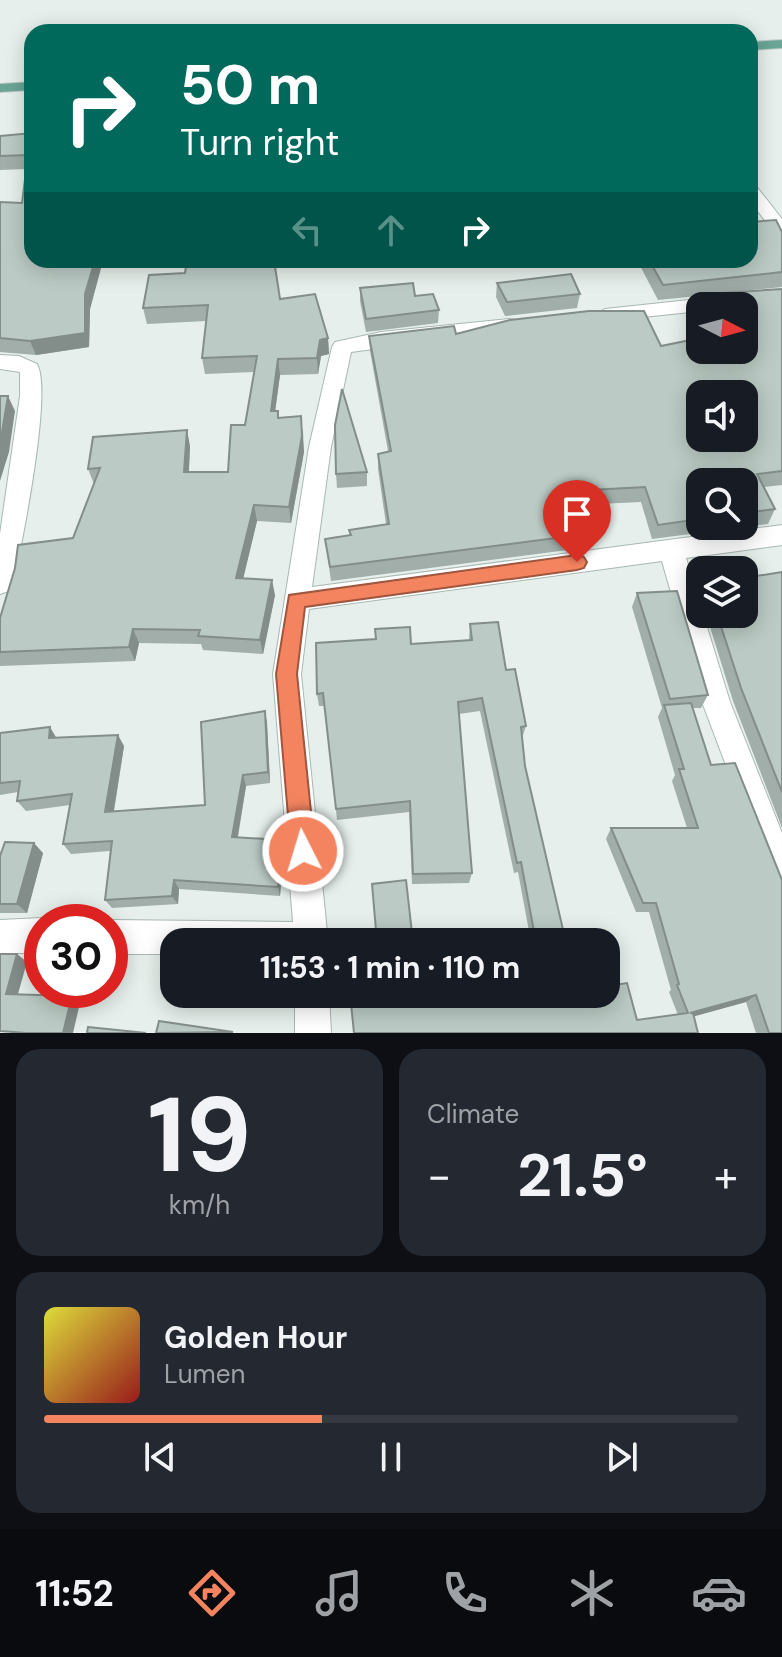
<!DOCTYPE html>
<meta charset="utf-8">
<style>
:root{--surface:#171b24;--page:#242831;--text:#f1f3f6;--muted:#9ea1a6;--line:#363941;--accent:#f4845f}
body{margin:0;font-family:"DM Sans",sans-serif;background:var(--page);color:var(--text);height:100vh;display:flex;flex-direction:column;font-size:30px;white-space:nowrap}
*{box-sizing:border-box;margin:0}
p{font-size:26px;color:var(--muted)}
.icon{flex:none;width:44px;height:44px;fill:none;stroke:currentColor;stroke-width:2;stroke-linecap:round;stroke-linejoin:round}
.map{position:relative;height:1033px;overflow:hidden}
.side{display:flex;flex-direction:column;gap:16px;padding:16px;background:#0d0f14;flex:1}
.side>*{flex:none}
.guide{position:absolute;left:24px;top:24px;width:734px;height:244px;border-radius:24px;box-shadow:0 4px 20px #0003;background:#00695c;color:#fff;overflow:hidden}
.needle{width:52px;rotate:96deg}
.buttons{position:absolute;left:686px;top:292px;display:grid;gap:16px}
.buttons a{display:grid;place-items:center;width:72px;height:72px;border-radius:16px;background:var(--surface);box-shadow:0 4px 20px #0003;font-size:40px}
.speed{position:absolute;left:24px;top:904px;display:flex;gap:16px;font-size:40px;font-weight:700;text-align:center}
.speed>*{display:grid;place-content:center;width:104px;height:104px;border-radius:50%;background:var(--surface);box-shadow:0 4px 20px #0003;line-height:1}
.speed .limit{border:12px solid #d22;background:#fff;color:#111}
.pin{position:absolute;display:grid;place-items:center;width:68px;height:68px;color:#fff;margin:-82px -34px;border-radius:50% 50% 50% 0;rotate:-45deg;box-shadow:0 0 8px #0007}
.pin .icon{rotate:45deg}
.me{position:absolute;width:88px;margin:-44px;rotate:355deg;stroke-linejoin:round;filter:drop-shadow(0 0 6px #0008)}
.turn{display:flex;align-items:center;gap:28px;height:168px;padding:0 24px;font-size:36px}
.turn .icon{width:104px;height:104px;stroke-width:2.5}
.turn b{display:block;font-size:56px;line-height:68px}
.lanes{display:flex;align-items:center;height:76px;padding:0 24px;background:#0003;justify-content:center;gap:40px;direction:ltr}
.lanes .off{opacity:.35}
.big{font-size:60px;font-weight:700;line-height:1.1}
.side .tile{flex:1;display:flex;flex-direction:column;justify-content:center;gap:12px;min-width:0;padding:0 28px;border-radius:24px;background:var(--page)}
.side .dial{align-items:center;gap:0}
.dial b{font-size:104px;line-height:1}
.song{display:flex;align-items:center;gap:24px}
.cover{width:96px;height:96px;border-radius:12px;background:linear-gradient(135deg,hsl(60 70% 55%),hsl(0 70% 35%))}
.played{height:8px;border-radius:4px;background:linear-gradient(90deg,var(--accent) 40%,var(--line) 40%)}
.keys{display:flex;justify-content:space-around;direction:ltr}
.heat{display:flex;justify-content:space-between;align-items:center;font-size:44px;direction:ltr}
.side .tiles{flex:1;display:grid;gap:16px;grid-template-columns:1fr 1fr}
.tile:last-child{grid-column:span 2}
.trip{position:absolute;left:160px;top:928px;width:460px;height:80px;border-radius:24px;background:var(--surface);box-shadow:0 4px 20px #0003;font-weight:700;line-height:80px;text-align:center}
.menu{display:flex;height:128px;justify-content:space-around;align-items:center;background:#090b0e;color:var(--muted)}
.menu .icon{width:56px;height:56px}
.menu .active{color:var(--accent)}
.menu b{font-size:36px;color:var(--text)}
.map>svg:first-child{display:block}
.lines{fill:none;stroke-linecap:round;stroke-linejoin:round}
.street-casing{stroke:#a8b8b2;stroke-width:2}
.primary-casing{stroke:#c2cac8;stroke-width:2}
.street{fill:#fff;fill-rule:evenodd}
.primary{fill:#6aa596;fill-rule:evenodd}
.wall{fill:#a1aea9;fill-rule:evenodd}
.shaded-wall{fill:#838d89}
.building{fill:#bbcac4;stroke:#838d89;stroke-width:2;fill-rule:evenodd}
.route{fill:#f4845f;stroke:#9f563e;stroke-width:2}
</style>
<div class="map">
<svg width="782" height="1033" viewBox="0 0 782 1033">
<rect width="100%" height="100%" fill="#e6efeb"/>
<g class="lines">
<defs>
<g id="street">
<path d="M750,185L756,186L782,219V236L776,235L750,201Z"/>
<path d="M782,290V302L700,306V311L605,321L595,315L605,309Z"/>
<path d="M509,319L516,320L519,325L516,330L351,352L331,447L312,587L782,525V545L686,558L700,604V614H703L730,702L782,833V889L771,884L702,702L662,561L309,609L301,674L328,942H174V954H110V922H106L110,920L293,922L273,674L309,447L332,347L335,342L381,332Z"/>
<path d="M0,355L19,356L37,364C53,391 21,548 13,584L9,591L0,594V534L20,396V372L0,369Z"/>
<path d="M42,918L50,922H42V952L0,954V920Z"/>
<path d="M295,994H329L331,1033H295Z"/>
</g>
<g id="primary">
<path d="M782,40V48L750,50V42Z"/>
<path d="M32,82V90L0,92V84Z"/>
</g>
</defs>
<use href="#street" class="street-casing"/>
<use href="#primary" class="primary-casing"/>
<use href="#street" class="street"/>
<use href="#primary" class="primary"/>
</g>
<g class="wall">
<path d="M32,133L103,261L90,309L89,347L36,355L0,352V202L22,203L27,169L0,170V136Z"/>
<path d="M782,232V287L732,292L782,289V485L764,487L775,509L768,524L652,539L641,502L577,505L587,534L583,548L331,581L325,539L350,536L349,530L386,524L378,469V454L388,451L370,351L369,336L456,334L661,346L744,350V306H700V323L694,315L699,299L707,298L708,295L658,300L637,260H750ZM700,482H744V526H700Z"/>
<path d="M497,283L580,294L577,308L505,316L496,297Z"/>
<path d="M360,288L415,296L439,310L438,323L366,332L360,301Z"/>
<path d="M280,299L328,338L329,354L321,356L318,374L280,375L275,411L279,417L303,431L304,452L291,523L257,521L243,578L275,595L263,654L203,650L201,644L139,643L135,661L0,666V618L73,538L94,484L88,469L190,446L189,472H228L245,425L254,372L205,374L202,358L206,321L147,324L143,308Z"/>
<path d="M367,472V486L337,488L336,474Z"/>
<path d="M782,572V828L733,701L706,614H744L758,577Z"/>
<path d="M637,593L708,695L701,708H693L782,1033H756L746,1002L694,1016L698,1033L637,1020L678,1015L669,992L671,990L649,912H636L606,839L611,828H687L672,781L675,775L658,717L662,708L632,607Z"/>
<path d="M470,624L506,670L526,726L522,738L525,766L564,934L560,942H531L518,872L514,873L480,711L459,714L472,873L469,883L412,884L409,812L337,820L325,706H319L317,694L411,644L469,640Z"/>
<path d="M265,711L267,723L270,783L246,786L238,837L282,840L284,850L280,896L179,889L178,904L112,908L105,900L110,851L71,854L63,844L70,805L26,811L17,801L18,792L0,795V733L57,738L124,746L114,811L205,805Z"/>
<path d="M43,853L27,913H0V856Z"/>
</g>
<g class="shaded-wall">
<path d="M95,260H103L90,309L89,347L36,355L30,341L85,294Z"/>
<path d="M328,338L329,354L321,356L318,374L317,358L320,340Z"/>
<path d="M278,359L280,375L273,427L271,411Z"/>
<path d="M8,396L15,411L9,452L0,481V444Z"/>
<path d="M301,416L304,452L291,523L289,507Z"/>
<path d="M187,430L190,446L188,487L184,472Z"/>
<path d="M254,505L257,521L240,592L236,578Z"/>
<path d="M272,580L275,595L263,654L260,640Z"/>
<path d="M133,629L139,643L135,661L129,647Z"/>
<path d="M265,711L267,723L270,783L268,772Z"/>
<path d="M50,727L57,739L49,738Z"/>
<path d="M118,735L124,746L112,822L105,812Z"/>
<path d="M243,775L246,786L236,846L232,837Z"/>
<path d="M282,840L284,850L280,896L278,887Z"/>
<path d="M34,843L43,853L27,913L17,904Z"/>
<path d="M174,880L179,889L178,904L172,896Z"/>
<path d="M17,954L27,962L16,1001L6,994Z"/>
<path d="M756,995L746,1002L681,1020L690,1013Z"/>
<path d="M72,996L80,1003L73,1033H63Z"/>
</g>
<g class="building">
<path d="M32,133V260H95L85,294V333L30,341L0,338V202L22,203L28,155L0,156V136Z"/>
<path d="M776,220L782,232V272L663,285L649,260H750V222Z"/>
<path d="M187,260H274L280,299L315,294L328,338L320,340L317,358L278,359L271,411H278V418L301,416L302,436L289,507L254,505L236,578L272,580L260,640L198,636L200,630L133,629L129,647L0,652V618L15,568L18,545L73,538L100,468L88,469L93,437L187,430L184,472H228L231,425H245L257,356L202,358L208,305L143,308L149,275L185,273Z"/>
<path d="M571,274L580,294L507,302L497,283Z"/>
<path d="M413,283L415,296L433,294L439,310L366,319L360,288Z"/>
<path d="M782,289V471L757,474L775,509L744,513V482H700V519L658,525L645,487L572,491L587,534L330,567L325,539L351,535L349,530L389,524L378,454L391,451L369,336L454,326L456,334L510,320L589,311H644L661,346L700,338V350H744V306H704L699,299L707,298L708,294ZM700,394H744V438H700Z"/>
<path d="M342,389L367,472L336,474L335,425Z"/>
<path d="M0,396H8L0,444Z"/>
<path d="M782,572V792L741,688L717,614H744V578Z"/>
<path d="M677,591L708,695L670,699L637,593Z"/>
<path d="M498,622L506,670L515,669L526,726L521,727L525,766L564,934L559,935L560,942H536L521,862L517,863L482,698L458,702L472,873L413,874L410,801L336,809L323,693L317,694L316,643L376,639L375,629L410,627L411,644L472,640L470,624Z"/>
<path d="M691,703L711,765L735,763L782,880V1033H769L756,995L690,1013H693L698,1033H354L350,994H606V986L627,983L637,1020L688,1013L677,985L679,984L656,903H643L611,828H698L679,769H684L664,705Z"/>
<path d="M265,711L268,772L243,775L232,837L282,840L278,887L174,880L172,896L105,900L112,841L63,844L72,794L17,801L20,781L0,783V733L50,727L49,738L118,735L105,812L205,805L201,722Z"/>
<path d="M5,842L34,843L17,904H0V856Z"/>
<path d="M406,880L413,942H377L372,884Z"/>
<path d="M0,954H17L6,994L72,996L63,1033H26L0,1031Z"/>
<path d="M159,1021L233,1032L156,1033Z"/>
<path d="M88,1027L146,1033H87Z"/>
</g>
<path class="route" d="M577,555L584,557L587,562L584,568L577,570L305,607L297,674L315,851L311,859L303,863L295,859L291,851L276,674L289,595Z"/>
</svg>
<div class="buttons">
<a><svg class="needle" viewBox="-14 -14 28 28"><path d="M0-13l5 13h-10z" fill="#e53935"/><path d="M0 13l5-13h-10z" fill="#9ea1a6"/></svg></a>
<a><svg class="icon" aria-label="sound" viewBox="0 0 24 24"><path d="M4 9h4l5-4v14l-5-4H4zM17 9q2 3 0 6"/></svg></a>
<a><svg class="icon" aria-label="search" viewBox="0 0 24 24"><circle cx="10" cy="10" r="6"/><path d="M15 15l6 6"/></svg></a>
<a><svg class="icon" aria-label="layers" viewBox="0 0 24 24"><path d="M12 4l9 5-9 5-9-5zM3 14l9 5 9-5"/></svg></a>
</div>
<div class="speed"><div class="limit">30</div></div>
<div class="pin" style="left:577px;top:562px;background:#d93025"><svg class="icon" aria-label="arrive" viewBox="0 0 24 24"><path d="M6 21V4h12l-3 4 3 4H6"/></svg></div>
<svg class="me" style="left:303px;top:851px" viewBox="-20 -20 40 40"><circle r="17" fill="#f4845f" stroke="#fff" stroke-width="3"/><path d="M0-11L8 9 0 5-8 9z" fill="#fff"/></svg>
<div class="trip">11:53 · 1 min · 110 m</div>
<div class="guide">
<div class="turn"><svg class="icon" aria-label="right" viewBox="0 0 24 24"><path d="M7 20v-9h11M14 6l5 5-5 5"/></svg><div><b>50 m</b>Turn right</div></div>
<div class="lanes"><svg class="icon off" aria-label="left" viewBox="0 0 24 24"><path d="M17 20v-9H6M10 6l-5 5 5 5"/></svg><svg class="icon off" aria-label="ahead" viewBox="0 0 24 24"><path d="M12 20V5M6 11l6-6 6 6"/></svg><svg class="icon" aria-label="right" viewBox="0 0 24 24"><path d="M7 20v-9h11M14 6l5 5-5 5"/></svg></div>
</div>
</div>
<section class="side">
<div class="tiles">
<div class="tile dial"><b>19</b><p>km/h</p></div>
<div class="tile"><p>Climate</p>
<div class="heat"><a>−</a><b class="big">21.5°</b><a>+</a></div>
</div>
<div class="tile">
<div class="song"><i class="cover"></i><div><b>Golden Hour</b><p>Lumen</p></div></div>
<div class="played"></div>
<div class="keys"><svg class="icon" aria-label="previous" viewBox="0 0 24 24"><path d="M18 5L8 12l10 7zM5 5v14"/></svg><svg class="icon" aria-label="pause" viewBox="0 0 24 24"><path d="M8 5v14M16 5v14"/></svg><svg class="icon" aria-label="next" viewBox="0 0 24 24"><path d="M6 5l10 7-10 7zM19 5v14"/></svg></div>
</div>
</div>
</section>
<nav class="menu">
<b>11:52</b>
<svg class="icon active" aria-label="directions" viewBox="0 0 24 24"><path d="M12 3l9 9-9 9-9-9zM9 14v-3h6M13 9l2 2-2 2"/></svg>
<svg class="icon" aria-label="music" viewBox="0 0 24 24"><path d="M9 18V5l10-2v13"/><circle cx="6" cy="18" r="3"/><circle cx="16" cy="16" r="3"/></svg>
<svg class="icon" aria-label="phone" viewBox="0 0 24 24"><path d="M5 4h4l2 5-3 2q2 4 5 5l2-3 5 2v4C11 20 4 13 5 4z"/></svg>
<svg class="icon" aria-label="climate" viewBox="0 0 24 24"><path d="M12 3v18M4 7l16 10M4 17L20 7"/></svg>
<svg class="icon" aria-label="car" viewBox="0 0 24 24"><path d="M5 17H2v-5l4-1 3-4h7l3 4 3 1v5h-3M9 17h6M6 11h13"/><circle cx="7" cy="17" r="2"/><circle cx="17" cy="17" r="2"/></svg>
</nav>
